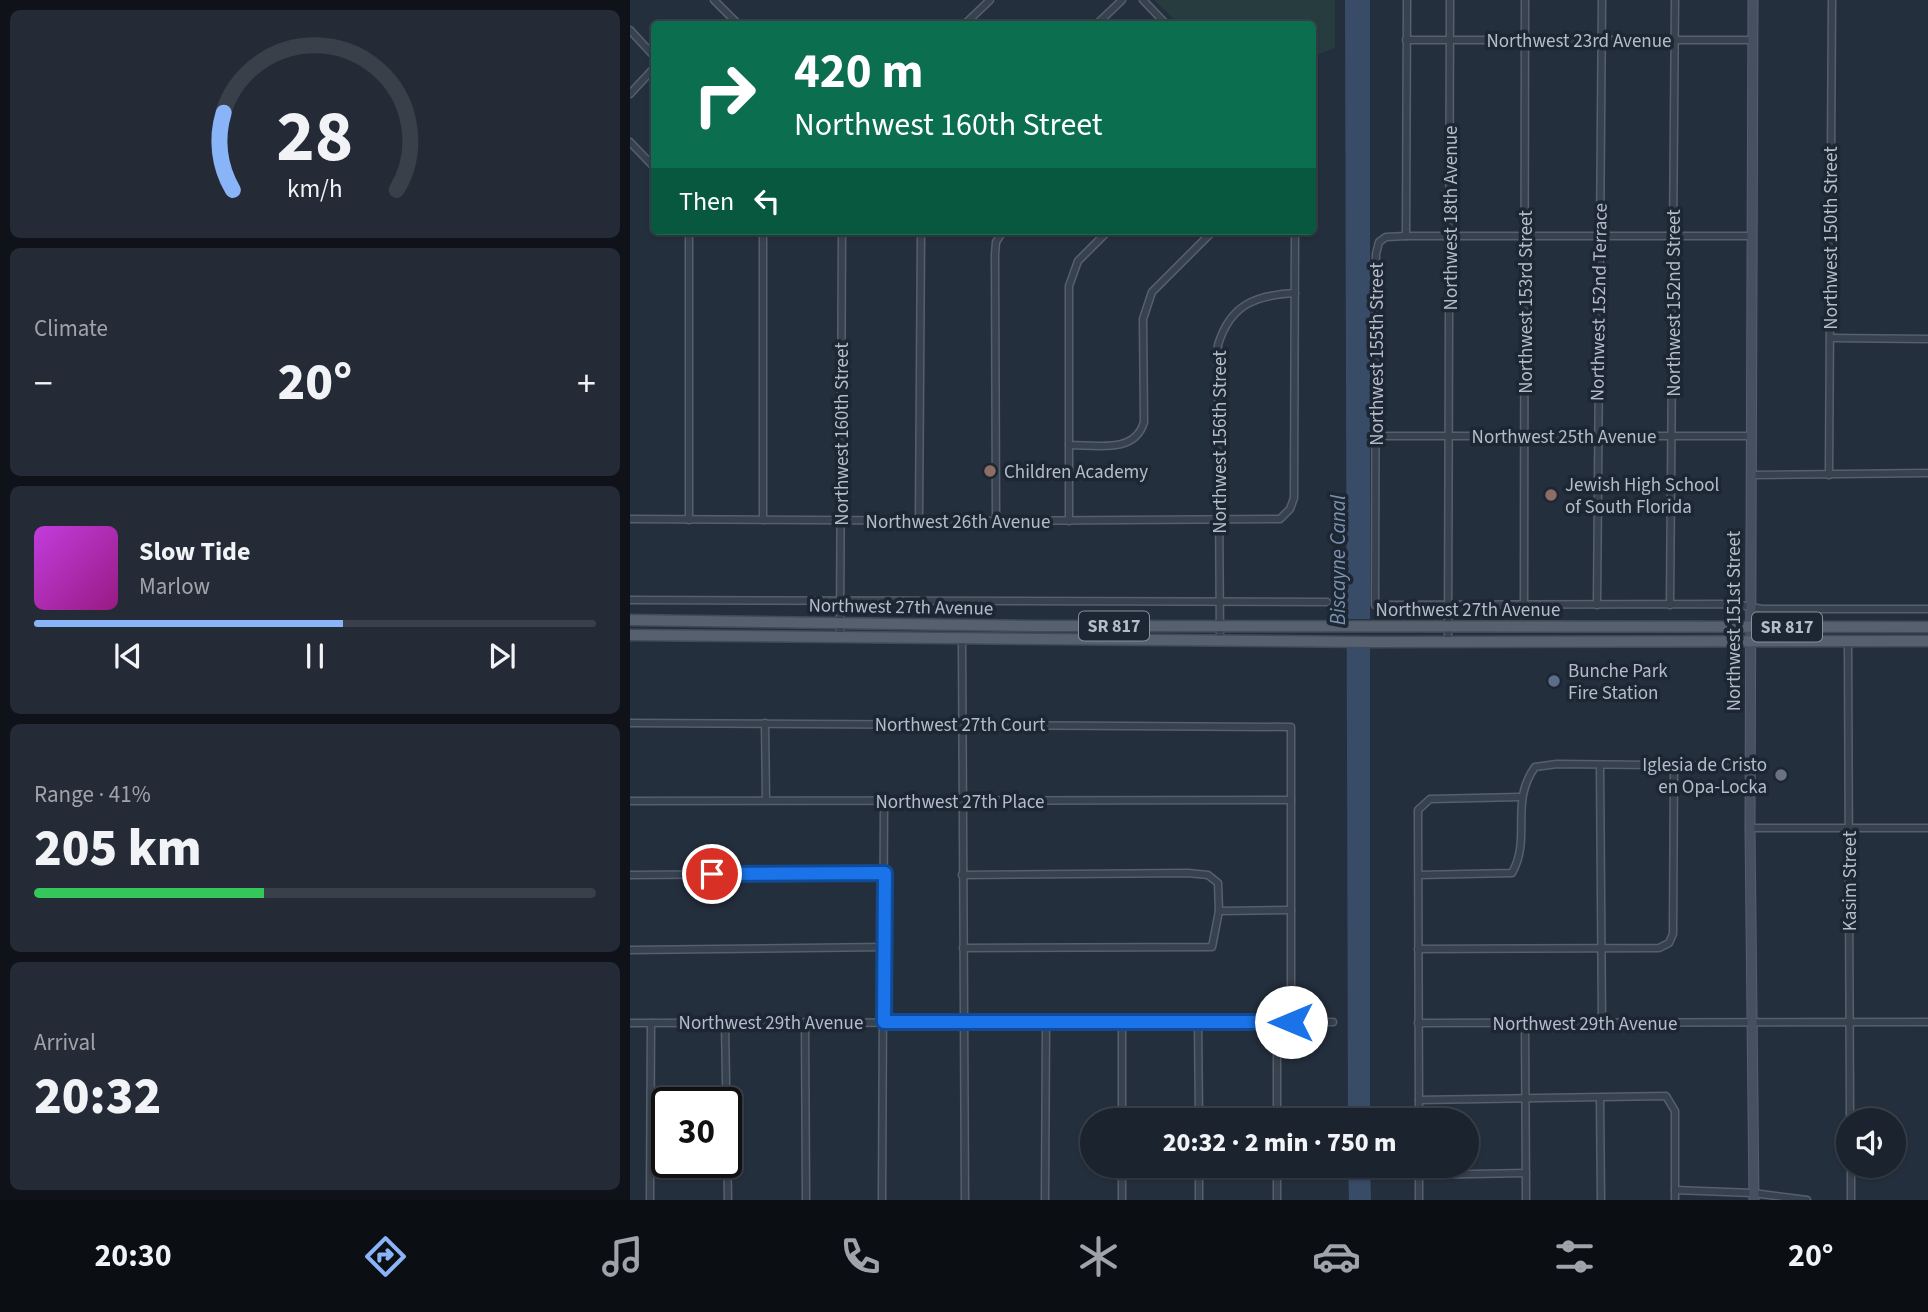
<!DOCTYPE html>
<meta charset="utf-8">
<style>
:root{--surface:#1b232e;--page:#242b36;--text:#f1f3f6;--muted:#a0a4aa;--line:#39404a;--accent:#8ab4f8}
body{margin:0;font-family:"Source Sans 3",sans-serif;background:var(--page);color:var(--text);height:100vh;display:flex;flex-direction:column;font-size:26px;white-space:nowrap}
*{box-sizing:border-box;margin:0}
p{font-size:23px;color:var(--muted)}
.icon{flex:none;width:38px;height:38px;fill:none;stroke:currentColor;stroke-width:2;stroke-linecap:round;stroke-linejoin:round}
.map{position:relative;flex:1;overflow:hidden}
.panel{display:flex;flex-direction:column;gap:10px;padding:10px;background:#0f1319;width:630px}
.panel>*{flex:none}
.top-card{position:absolute;left:21px;top:21px;width:665px;height:214px;border-radius:7px;box-shadow:0 2px 5px #0004,0 0 0 2px var(--line);background:#0b6e4f;color:#fff;overflow:hidden}
.fabs{position:absolute;left:1206px;top:1108px;display:grid;gap:14px}
.fabs a{display:grid;place-items:center;width:70px;height:70px;border-radius:50%;background:var(--surface);box-shadow:0 2px 5px #0004,0 0 0 2px var(--line);font-size:35px}
.speed{position:absolute;left:21px;top:1087px;display:flex;gap:14px;font-size:35px;font-weight:700;text-align:center}
.speed>*{display:grid;place-content:center;width:91px;height:91px;border-radius:50%;background:var(--surface);box-shadow:0 2px 5px #0004,0 0 0 2px var(--line);line-height:1}
.speed .limit{border:4px solid #111;border-radius:10px;background:#fff;color:#111}
.pin{position:absolute;display:grid;place-items:center;width:60px;height:60px;color:#fff;margin:-30px;border:4px solid #fff;border-radius:50%;box-shadow:0 2px 7px #0007}
.me{position:absolute;width:77px;margin:-38px;rotate:270deg;stroke-linejoin:round;filter:drop-shadow(0 0 5px #0008)}
.turn{display:flex;align-items:center;gap:24px;height:147px;padding:0 28px;font-size:32px}
.turn .icon{width:91px;height:91px;stroke-width:2.5}
.turn b{display:block;font-size:49px;line-height:60px}
.then{display:flex;align-items:center;height:66px;padding:0 28px;background:#0003;gap:14px;font-size:26px}
.big{font-size:52px;font-weight:800;line-height:1.1}
.panel .tile{flex:1;display:flex;flex-direction:column;justify-content:center;gap:10px;min-width:0;padding:0 24px;border-radius:10px;background:var(--page)}
.panel .dial{align-items:center;gap:0}
.dial svg{height:182px;overflow:visible;fill:none;stroke:var(--line);stroke-width:7;stroke-linecap:round;text-anchor:middle}
.dial text{fill:var(--text);stroke:none}
.song{display:flex;align-items:center;gap:21px}
.cover{width:84px;height:84px;border-radius:10px;background:linear-gradient(135deg,hsl(290 70% 55%),hsl(310 70% 35%))}
.played{height:7px;border-radius:4px;background:linear-gradient(90deg,var(--accent) 55%,var(--line) 55%)}
.keys{display:flex;justify-content:space-around;direction:ltr}
.heat{display:flex;justify-content:space-between;align-items:center;font-size:38px;direction:ltr}
.charge{height:10px;border-radius:5px;background:linear-gradient(90deg,#34c759 41%,var(--line) 0)}
.trip{position:absolute;left:450px;top:1108px;width:399px;height:70px;border-radius:35px;background:var(--surface);box-shadow:0 2px 5px #0004,0 0 0 2px var(--line);font-weight:800;line-height:70px;text-align:center}
.tab-bar{display:flex;height:112px;justify-content:space-around;align-items:center;background:#0b0e12;color:var(--muted)}
.tab-bar .icon{width:49px;height:49px}
.tab-bar .on{color:var(--accent)}
.tab-bar b{font-size:32px;color:var(--text)}
main{display:flex;flex:1;min-height:0}
.map>svg:first-child{display:block}
.green{fill:#263c3f}
.water{fill:#394c67}
.pier{fill:#242f3e}
.lines{fill:none;stroke-linecap:round;stroke-linejoin:round}
.street-casing{stroke:#565f6c;stroke-width:9}
.secondary-casing{stroke:#565f6c;stroke-width:11}
.primary-casing{stroke:#414a57;stroke-width:13}
.street{stroke:#38414e;stroke-width:6}
.secondary{stroke:#465061;stroke-width:9}
.primary{stroke:#56606e;stroke-width:10}
.route-casing{stroke:#114b97;stroke-width:18}
.route{stroke:#1a73e8;stroke-width:12}
.education-dot{fill:#8d6e63;stroke:#1d2633;stroke-width:2.5}
.service-dot{fill:#5c6f8a;stroke:#1d2633;stroke-width:2.5}
.worship-dot{fill:#6b7280;stroke:#1d2633;stroke-width:2.5}
.labels{text-anchor:middle;stroke-width:7;stroke-linejoin:round;paint-order:stroke}
.shield{fill:#1d2633;stroke:#878f9c;stroke-width:2}
.shield-label{font-size:18px;font-weight:bold;fill:#b4bcc9}
.street-label{font-size:19px;fill:#b4bcc9;stroke:#1d2633}
.poi-label{font-size:19px;fill:#b4bcc9;stroke:#1d2633;text-anchor:start}
.water-label{font-size:21px;font-style:italic;fill:#7c92b1;stroke:#1d2633}
</style>
<main>
<section class="panel">
<div class="tile dial"><svg viewBox="0 0 100 80">
<path d="M14 69A42 42 0 1 1 86 69"/>
<path d="M14 69A42 42 0 0 1 10 35" stroke="#8ab4f8"/>
<text x="50" y="56" font-size="32" font-weight="700">28</text>
<text x="50" y="72" font-size="11">km/h</text>
</svg></div>
<div class="tile"><p>Climate</p>
<div class="heat"><a>−</a><b class="big">20°</b><a>+</a></div>
</div>
<div class="tile">
<div class="song"><i class="cover"></i><div><b>Slow Tide</b><p>Marlow</p></div></div>
<div class="played"></div>
<div class="keys"><svg class="icon" aria-label="previous" viewBox="0 0 24 24"><path d="M18 5L8 12l10 7zM5 5v14"/></svg><svg class="icon" aria-label="pause" viewBox="0 0 24 24"><path d="M8 5v14M16 5v14"/></svg><svg class="icon" aria-label="next" viewBox="0 0 24 24"><path d="M6 5l10 7-10 7zM19 5v14"/></svg></div>
</div>
<div class="tile"><p>Range · 41%</p><b class="big">205 km</b><div class="charge"></div></div>
<div class="tile"><p>Arrival</p><b class="big">20:32</b></div>
</section>
<div class="map">
<svg width="1298" height="1200" viewBox="0 0 1298 1200">
<rect width="100%" height="100%" fill="#242f3e"/>
<path class="green" d="M524,0H705V48L683,56L682,24H549Z"/>
<g class="water">
<path d="M715,0H740V1120H718Z"/>
<path d="M718,1166H740L741,1200H719Z"/>
</g>
<path class="pier" d="M711,619H740L741,647L711,648Z"/>
<g class="lines">
<defs>
<g id="street">
<path d="M84,0L108,24"/>
<path d="M513,0L536,24"/>
<path d="M335,24L360,0"/>
<path d="M467,24L492,0"/>
<path d="M0,30L24,56"/>
<path d="M776,40H1122"/>
<path d="M0,94L24,68"/>
<path d="M0,142L24,167"/>
<path d="M776,236L777,0"/>
<path d="M1121,236H776L756,237L749,242L746,254L745,605L1105,604L1132,609H1298"/>
<path d="M1200,338L1298,339"/>
<path d="M747,436H1121"/>
<path d="M439,445C467,445 505,454 514,422L513,319L522,292L583,231"/>
<path d="M1121,475L1298,473"/>
<path d="M1199,475L1202,0"/>
<path d="M0,519L366,521L650,519L660,509L664,498L665,231"/>
<path d="M59,520V231"/>
<path d="M133,520V231"/>
<path d="M289,521L291,231"/>
<path d="M366,521L365,254L366,242L373,231"/>
<path d="M439,521V286L448,261L478,231"/>
<path d="M0,600L697,602"/>
<path d="M894,604L895,0"/>
<path d="M967,605L972,0"/>
<path d="M1040,605L1045,0"/>
<path d="M210,638L212,231"/>
<path d="M332,639L335,1200"/>
<path d="M590,641L588,345C600,305 625,295 665,293"/>
<path d="M818,642L820,0"/>
<path d="M1218,642L1220,1120"/>
<path d="M0,723L661,727V1022"/>
<path d="M135,723L136,800"/>
<path d="M970,765L972,1023"/>
<path d="M0,801L661,800"/>
<path d="M1120,828H1298"/>
<path d="M0,875L255,873"/>
<path d="M332,875L558,873L578,875L588,883L589,911L582,947L333,948"/>
<path d="M789,875L882,873C902,838 879,803 905,767L927,764L1120,766"/>
<path d="M589,911L661,910"/>
<path d="M788,949L1029,948L1039,943L1043,934L1044,766"/>
<path d="M0,950L256,947"/>
<path d="M175,1022L176,1200"/>
<path d="M492,1022V1120"/>
<path d="M568,1022L569,1120"/>
<path d="M647,1022V1120"/>
<path d="M0,1023L703,1022"/>
<path d="M95,1023L98,1200"/>
<path d="M788,1023L1298,1022"/>
<path d="M895,1023L896,1200"/>
<path d="M970,1099L971,1200"/>
<path d="M789,1100L1036,1096L1045,1111V1200"/>
<path d="M789,1120L788,810L800,799L890,797"/>
<path d="M492,1166V1200"/>
<path d="M569,1166V1200"/>
<path d="M647,1166V1200"/>
<path d="M789,1166V1200"/>
<path d="M1221,1166V1200"/>
<path d="M789,1175L896,1173"/>
<path d="M1045,1190L1123,1193L1177,1200"/>
<path d="M20,1200L21,1023"/>
<path d="M252,1200L254,802"/>
<path d="M415,1200L416,1022"/>
</g>
<path id="secondary" d="M1123,0L1120,828L1124,1200"/>
<g id="primary">
<path d="M0,620L407,626L1298,627"/>
<path d="M0,635L740,642L1298,641"/>
</g>
</defs>
<use href="#street" class="street-casing"/>
<use href="#secondary" class="secondary-casing"/>
<use href="#primary" class="primary-casing"/>
<use href="#street" class="street"/>
<use href="#secondary" class="secondary"/>
<use href="#primary" class="primary"/>
</g>
<g class="lines">
<defs>
<path id="route" d="M82,874L255,873L254,1022H661"/>
</defs>
<use href="#route" class="route-casing"/>
<use href="#route" class="route"/>
</g>
<g class="education-dot">
<circle cx="360" cy="471" r="7"/>
<circle cx="921" cy="495" r="7"/>
</g>
<circle class="service-dot" cx="924" cy="681" r="7"/>
<circle class="worship-dot" cx="1151" cy="775" r="7"/>
<g class="labels">
<g class="shield">
<rect x="449" y="611.5" width="70" height="29" rx="5"/>
<rect x="1122" y="612.5" width="70" height="29" rx="5"/>
</g>
<g class="shield-label">
<text x="484" y="632">SR 817</text>
<text x="1157" y="633">SR 817</text>
</g>
<g class="street-label">
<text x="949" y="47">Northwest 23rd Avenue</text>
<text transform="translate(820 218) rotate(-90)" y="7">Northwest 18th Avenue</text>
<text transform="translate(1200 238) rotate(-90)" y="7">Northwest 150th Street</text>
<text transform="translate(895 302) rotate(-90)" y="7">Northwest 153rd Street</text>
<text transform="translate(968 302) rotate(-89)" y="7">Northwest 152nd Terrace</text>
<text transform="translate(1043 303) rotate(-90)" y="7">Northwest 152nd Street</text>
<text transform="translate(746 354) rotate(-90)" y="7">Northwest 155th Street</text>
<text transform="translate(211 434) rotate(-90)" y="7">Northwest 160th Street</text>
<text x="934" y="443">Northwest 25th Avenue</text>
<text transform="translate(589 442) rotate(-90)" y="7">Northwest 156th Street</text>
<text x="328" y="528">Northwest 26th Avenue</text>
<text transform="translate(271 606) rotate(1)" y="7">Northwest 27th Avenue</text>
<text x="838" y="616">Northwest 27th Avenue</text>
<text transform="translate(1103 621) rotate(-90)" y="7">Northwest 151st Street</text>
<text x="330" y="731">Northwest 27th Court</text>
<text x="330" y="808">Northwest 27th Place</text>
<text transform="translate(1219 881) rotate(-90)" y="7">Kasim Street</text>
<text x="141" y="1029">Northwest 29th Avenue</text>
<text x="955" y="1030">Northwest 29th Avenue</text>
</g>
<g class="poi-label">
<text x="374" y="478">Children Academy</text>
<text x="935" y="491">Jewish High School<tspan x="935" dy="22">of South Florida</tspan></text>
<text x="938" y="677">Bunche Park<tspan x="938" dy="22">Fire Station</tspan></text>
<text x="1137" y="771" text-anchor="end">Iglesia de Cristo<tspan x="1137" dy="22">en Opa-Locka</tspan></text>
</g>
<g class="water-label">
<text transform="translate(708 560) rotate(-90)" y="7">Biscayne Canal</text>
</g>
</g>
</svg>
<div class="fabs">
<a><svg class="icon" aria-label="sound" viewBox="0 0 24 24"><path d="M4 9h4l5-4v14l-5-4H4zM17 9q2 3 0 6"/></svg></a>
</div>
<div class="speed"><div class="limit">30</div></div>
<div class="pin" style="left:82px;top:874px;background:#d93025"><svg class="icon" aria-label="arrive" viewBox="0 0 24 24"><path d="M6 21V4h12l-3 4 3 4H6"/></svg></div>
<svg class="me" style="left:661px;top:1022px" viewBox="-20 -20 40 40"><circle r="19" fill="#fff"/><path d="M0-13L10 11 0 6-10 11z" fill="#1a73e8"/></svg>
<div class="trip">20:32 · 2 min · 750 m</div>
<div class="top-card">
<div class="turn"><svg class="icon" aria-label="right" viewBox="0 0 24 24"><path d="M7 20v-9h11M14 6l5 5-5 5"/></svg><div><b>420 m</b>Northwest 160th Street</div></div>
<div class="then">Then<svg class="icon" aria-label="left" viewBox="0 0 24 24"><path d="M17 20v-9H6M10 6l-5 5 5 5"/></svg></div>
</div>
</div>
</main>
<nav class="tab-bar">
<b>20:30</b>
<svg class="icon on" aria-label="directions" viewBox="0 0 24 24"><path d="M12 3l9 9-9 9-9-9zM9 14v-3h6M13 9l2 2-2 2"/></svg>
<svg class="icon" aria-label="music" viewBox="0 0 24 24"><path d="M9 18V5l10-2v13"/><circle cx="6" cy="18" r="3"/><circle cx="16" cy="16" r="3"/></svg>
<svg class="icon" aria-label="phone" viewBox="0 0 24 24"><path d="M5 4h4l2 5-3 2q2 4 5 5l2-3 5 2v4C11 20 4 13 5 4z"/></svg>
<svg class="icon" aria-label="climate" viewBox="0 0 24 24"><path d="M12 3v18M4 7l16 10M4 17L20 7"/></svg>
<svg class="icon" aria-label="car" viewBox="0 0 24 24"><path d="M5 17H2v-5l4-1 3-4h7l3 4 3 1v5h-3M9 17h6M6 11h13"/><circle cx="7" cy="17" r="2"/><circle cx="17" cy="17" r="2"/></svg>
<svg class="icon" aria-label="filters" viewBox="0 0 24 24"><path d="M4 7h16M4 17h16"/><circle cx="9" cy="7" r="2"/><circle cx="15" cy="17" r="2"/></svg>
<b>20°</b>
</nav>
